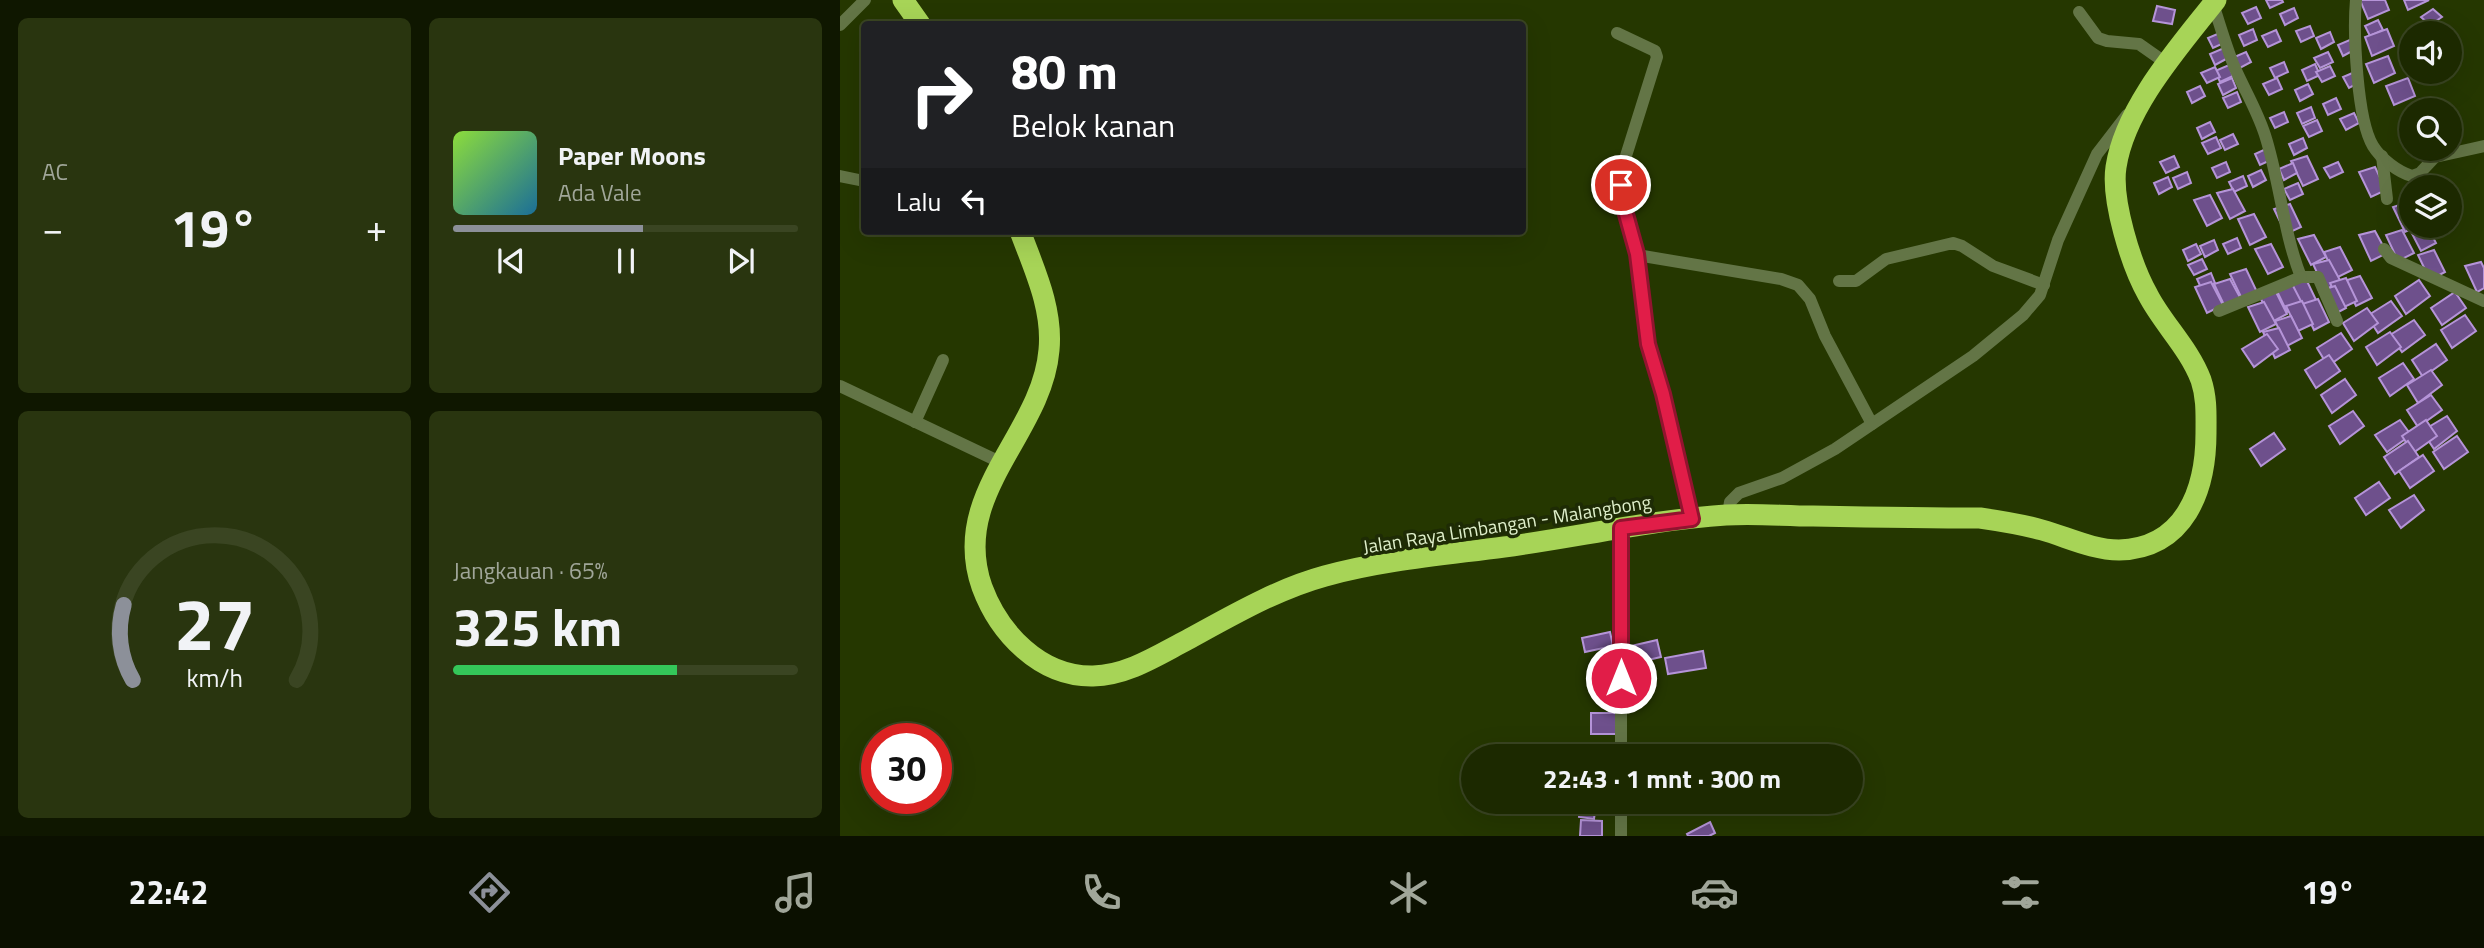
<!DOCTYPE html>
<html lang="id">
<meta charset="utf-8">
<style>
:root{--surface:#1c2900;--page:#29350f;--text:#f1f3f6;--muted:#a0a699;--line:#3a4522;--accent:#8c9099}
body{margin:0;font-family:"Titillium Web",sans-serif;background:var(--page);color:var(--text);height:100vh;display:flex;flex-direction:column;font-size:26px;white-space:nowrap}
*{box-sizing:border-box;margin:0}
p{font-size:23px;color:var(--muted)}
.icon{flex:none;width:38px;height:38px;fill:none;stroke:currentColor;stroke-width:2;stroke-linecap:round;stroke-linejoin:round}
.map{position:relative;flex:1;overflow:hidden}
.side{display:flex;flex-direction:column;gap:18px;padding:18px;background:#0f1700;width:840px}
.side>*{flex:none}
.top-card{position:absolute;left:21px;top:21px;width:665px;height:214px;border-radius:7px;box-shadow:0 7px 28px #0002,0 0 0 2px var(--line);background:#202124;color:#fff;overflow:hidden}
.controls{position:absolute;left:1559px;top:21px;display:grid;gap:14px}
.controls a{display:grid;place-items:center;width:63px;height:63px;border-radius:50%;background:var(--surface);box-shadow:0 7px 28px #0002,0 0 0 2px var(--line);font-size:35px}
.speed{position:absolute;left:21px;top:723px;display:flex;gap:14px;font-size:35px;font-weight:700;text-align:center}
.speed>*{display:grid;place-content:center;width:91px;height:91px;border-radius:50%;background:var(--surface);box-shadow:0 7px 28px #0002,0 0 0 2px var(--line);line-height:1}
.speed .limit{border:10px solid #d22;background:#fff;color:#111}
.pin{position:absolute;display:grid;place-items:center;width:60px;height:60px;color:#fff;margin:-30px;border:4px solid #fff;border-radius:50%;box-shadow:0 2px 7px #0007}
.me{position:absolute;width:77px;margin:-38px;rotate:0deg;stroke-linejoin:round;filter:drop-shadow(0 0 5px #0008)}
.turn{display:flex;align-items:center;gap:24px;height:147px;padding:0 35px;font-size:32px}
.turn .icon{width:91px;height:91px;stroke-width:2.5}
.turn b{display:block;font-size:49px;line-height:60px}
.then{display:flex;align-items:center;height:66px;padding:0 35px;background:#0003;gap:14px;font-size:26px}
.big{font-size:52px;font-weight:700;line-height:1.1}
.side .tile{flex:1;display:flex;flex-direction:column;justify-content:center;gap:10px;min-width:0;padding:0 24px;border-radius:10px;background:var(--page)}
.side .dial{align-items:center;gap:0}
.dial svg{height:182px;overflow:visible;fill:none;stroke:var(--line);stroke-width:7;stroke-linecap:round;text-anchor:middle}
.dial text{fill:var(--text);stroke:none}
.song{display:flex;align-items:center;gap:21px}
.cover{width:84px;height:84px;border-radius:10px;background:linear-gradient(135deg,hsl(90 70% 55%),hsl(200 70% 35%))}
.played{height:7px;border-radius:4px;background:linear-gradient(90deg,var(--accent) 55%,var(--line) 55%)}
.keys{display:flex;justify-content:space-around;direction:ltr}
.heat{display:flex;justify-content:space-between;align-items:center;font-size:38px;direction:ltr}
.charge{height:10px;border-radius:5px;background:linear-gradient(90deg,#34c759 65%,var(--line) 0)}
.side .tiles{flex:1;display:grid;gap:18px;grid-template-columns:repeat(2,1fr)}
.trip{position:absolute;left:621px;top:744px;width:402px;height:70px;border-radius:35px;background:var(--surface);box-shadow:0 7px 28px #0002,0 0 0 2px var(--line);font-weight:700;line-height:70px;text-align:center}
.dock{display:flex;height:112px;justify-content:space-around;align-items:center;background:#0b1000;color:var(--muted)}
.dock .icon{width:49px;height:49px}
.dock .current{color:var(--accent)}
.dock b{font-size:32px;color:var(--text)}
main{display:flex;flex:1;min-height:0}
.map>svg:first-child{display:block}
.building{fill:#6e508c;stroke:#b594d8;stroke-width:2}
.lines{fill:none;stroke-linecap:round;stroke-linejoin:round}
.street{stroke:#637546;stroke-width:12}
.highway{stroke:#a7d457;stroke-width:21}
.route-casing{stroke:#92132f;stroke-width:18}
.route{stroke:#e11d48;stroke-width:12}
.labels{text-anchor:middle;stroke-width:7;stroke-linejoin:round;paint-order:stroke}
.street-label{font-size:19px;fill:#dfefca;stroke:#1e2b05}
</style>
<main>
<section class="side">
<div class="tiles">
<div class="tile"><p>AC</p>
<div class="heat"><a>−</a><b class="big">19°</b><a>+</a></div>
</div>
<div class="tile">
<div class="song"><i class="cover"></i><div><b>Paper Moons</b><p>Ada Vale</p></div></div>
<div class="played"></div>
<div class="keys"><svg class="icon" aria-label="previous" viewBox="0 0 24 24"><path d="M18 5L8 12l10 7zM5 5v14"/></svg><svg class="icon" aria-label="pause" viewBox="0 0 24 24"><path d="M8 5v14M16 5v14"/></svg><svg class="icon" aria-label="next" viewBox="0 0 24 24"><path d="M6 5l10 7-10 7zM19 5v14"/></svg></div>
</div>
<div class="tile dial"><svg viewBox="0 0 100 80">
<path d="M14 69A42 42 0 1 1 86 69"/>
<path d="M14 69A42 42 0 0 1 10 36" stroke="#8c9099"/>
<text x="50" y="56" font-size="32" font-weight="700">27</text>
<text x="50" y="72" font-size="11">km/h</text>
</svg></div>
<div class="tile"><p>Jangkauan · 65%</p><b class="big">325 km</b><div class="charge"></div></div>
</div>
</section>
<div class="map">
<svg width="1644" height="836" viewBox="0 0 1644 836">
<rect width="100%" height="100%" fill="#253700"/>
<g class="building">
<path d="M1426,0H1442L1443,2L1430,8Z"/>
<path d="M1520,0H1545L1549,10L1528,19Z"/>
<path d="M1564,0H1589L1568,10Z"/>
<path d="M1317,6L1335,10L1332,24L1313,21Z"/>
<path d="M1416,7L1421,18L1408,24L1402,13Z"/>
<path d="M1454,8L1458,18L1445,25L1440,14Z"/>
<path d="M1593,9L1602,17L1590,25L1581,17Z"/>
<path d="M1538,20L1543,30L1530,36L1525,26Z"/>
<path d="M1470,26L1474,36L1461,42L1456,31Z"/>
<path d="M1413,29L1417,40L1404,46L1399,35Z"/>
<path d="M1547,29L1554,46L1532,56L1525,37Z"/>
<path d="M1436,30L1441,41L1428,47L1422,36Z"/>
<path d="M1382,32L1386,42L1373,48L1368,38Z"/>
<path d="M1490,32L1494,42L1481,49L1476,38Z"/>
<path d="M1512,39L1516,49L1503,56L1498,45Z"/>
<path d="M1384,48L1388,58L1375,65L1370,54Z"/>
<path d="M1406,52L1411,62L1398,69L1392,58Z"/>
<path d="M1488,52L1493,62L1480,68L1474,58Z"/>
<path d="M1548,56L1555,73L1534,83L1526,64Z"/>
<path d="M1444,62L1448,72L1435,78L1430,68Z"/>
<path d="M1475,64L1480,75L1467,81L1462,70Z"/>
<path d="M1389,65L1393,76L1380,82L1375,71Z"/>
<path d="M1490,66L1495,76L1482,82L1476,72Z"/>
<path d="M1375,67L1380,77L1367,83L1361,73Z"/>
<path d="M1517,71L1522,81L1509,88L1503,77Z"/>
<path d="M1392,78L1396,88L1383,95L1378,84Z"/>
<path d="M1437,78L1442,89L1429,95L1423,84Z"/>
<path d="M1568,78L1575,96L1554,105L1546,86Z"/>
<path d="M1468,84L1473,94L1460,101L1455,90Z"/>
<path d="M1360,86L1365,96L1352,103L1347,92Z"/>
<path d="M1397,92L1401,102L1388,108L1383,98Z"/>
<path d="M1496,98L1501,109L1488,115L1483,104Z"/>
<path d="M1471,107L1475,118L1462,124L1457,113Z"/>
<path d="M1444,112L1448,122L1435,128L1430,118Z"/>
<path d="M1514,113L1519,123L1506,130L1500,119Z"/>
<path d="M1477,120L1482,131L1469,137L1463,126Z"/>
<path d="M1370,122L1375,132L1362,139L1357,128Z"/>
<path d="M1393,134L1398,144L1385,150L1380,140Z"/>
<path d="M1376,137L1381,148L1368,154L1362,143Z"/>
<path d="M1463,138L1467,148L1454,155L1449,144Z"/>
<path d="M1428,148L1433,159L1420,165L1415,154Z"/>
<path d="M1334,156L1339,167L1326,173L1320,162Z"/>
<path d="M1467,156L1478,179L1463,186L1451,161Z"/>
<path d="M1386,162L1390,172L1377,178L1372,168Z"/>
<path d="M1498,162L1503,172L1490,178L1484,168Z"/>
<path d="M1453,163L1457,173L1444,180L1439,169Z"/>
<path d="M1535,167L1546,190L1531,197L1519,172Z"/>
<path d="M1421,170L1426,180L1413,187L1408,176Z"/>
<path d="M1347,172L1351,183L1338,189L1333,178Z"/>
<path d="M1403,176L1407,186L1394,192L1389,182Z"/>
<path d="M1328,177L1332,187L1319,194L1314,183Z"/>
<path d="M1458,183L1463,194L1450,200L1444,189Z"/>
<path d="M1393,189L1405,211L1390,219L1377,193Z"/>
<path d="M1370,195L1382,218L1367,226L1354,200Z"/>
<path d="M1569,202L1572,207V226H1577L1565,232L1553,207Z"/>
<path d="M1450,204L1461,227L1446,234L1434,209Z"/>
<path d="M1414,214L1426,237L1410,245L1398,219Z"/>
<path d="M1572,225L1587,226L1596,243L1581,251L1568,226Z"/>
<path d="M1562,230L1574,253L1558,261L1546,235Z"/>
<path d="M1535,231L1547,253L1531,261L1519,235Z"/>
<path d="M1474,235L1486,257L1471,265L1458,239Z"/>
<path d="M1397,238L1401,248L1388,254L1383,244Z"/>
<path d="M1374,240L1378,250L1365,257L1360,246Z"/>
<path d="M1356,244L1361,254L1348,261L1343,250Z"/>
<path d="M1431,244L1443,267L1428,274L1415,249Z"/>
<path d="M1500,247L1512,270L1496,278L1484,252Z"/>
<path d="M1594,250L1605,272L1590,280L1578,255Z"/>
<path d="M1362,259L1367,269L1354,275L1348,265Z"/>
<path d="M1489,260L1501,282L1485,290L1473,264Z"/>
<path d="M1641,262L1644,268V288L1637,292L1625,266Z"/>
<path d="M1406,269L1417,292L1402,299L1390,274Z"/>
<path d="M1371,273L1375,283L1362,290L1357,279Z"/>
<path d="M1520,276L1532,298L1516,306L1504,281Z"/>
<path d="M1506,278L1517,301L1502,308L1490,283Z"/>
<path d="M1390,279L1402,301L1386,309L1374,284Z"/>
<path d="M1466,279L1477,302L1462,309L1450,284Z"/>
<path d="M1579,280L1590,296L1566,314L1555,296Z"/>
<path d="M1371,282L1383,305L1367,313L1355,287Z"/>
<path d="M1451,282L1463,305L1447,312L1435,287Z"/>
<path d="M1495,286L1506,308L1491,316L1479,291Z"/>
<path d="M1436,292L1447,314L1432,322L1420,297Z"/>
<path d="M1615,292L1626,308L1602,325L1591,308Z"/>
<path d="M1478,299L1489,322L1474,330L1462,304Z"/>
<path d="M1462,301L1473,324L1458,331L1446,306Z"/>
<path d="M1551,301L1562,316L1538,333L1527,316Z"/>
<path d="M1424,302L1436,324L1420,332L1408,307Z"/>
<path d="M1527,308L1538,323L1514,341L1503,323Z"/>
<path d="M1625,315L1636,331L1612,348L1601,330Z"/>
<path d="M1451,316L1462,338L1447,346L1435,321Z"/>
<path d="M1574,320L1585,335L1562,352L1550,335Z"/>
<path d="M1439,328L1450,350L1435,358L1423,332Z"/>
<path d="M1550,332L1561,347L1537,365L1526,347Z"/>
<path d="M1501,333L1512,349L1488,366L1477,348Z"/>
<path d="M1427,334L1438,349L1414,367L1402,349Z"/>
<path d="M1596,344L1607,360L1583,377L1572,360Z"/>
<path d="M1489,355L1500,371L1476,388L1465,370Z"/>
<path d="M1563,363L1574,379L1550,396L1539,378Z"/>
<path d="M1591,370L1602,385L1578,403L1567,385Z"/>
<path d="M1505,379L1516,395L1492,413L1481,395Z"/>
<path d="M1591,395L1602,410L1578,427L1567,410Z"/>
<path d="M1513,411L1524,426L1500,444L1489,426Z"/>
<path d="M1607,416L1617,431L1594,449L1582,431Z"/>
<path d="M1560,420L1571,435L1547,452L1535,435Z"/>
<path d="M1586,420L1597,436L1573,453L1562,436Z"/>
<path d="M1434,433L1445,449L1421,466L1410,449Z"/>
<path d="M1617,436L1628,452L1604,469L1593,452Z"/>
<path d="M1568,441L1579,457L1555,474L1544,457Z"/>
<path d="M1583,455L1594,471L1570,488L1559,471Z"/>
<path d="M1539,482L1550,498L1526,515L1515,498Z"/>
<path d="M1574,495L1584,510L1561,528L1549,510Z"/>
<path d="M770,632L773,646L745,652L742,638Z"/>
<path d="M817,640L821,657L795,663L791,646Z"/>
<path d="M863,651L866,668L828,674L825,658Z"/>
<path d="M808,664L811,678L795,682L791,668Z"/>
<rect x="751" y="713" width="25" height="21"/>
<path d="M823,746L826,756H786V755Z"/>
<path d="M740,802L756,804L754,819L739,817Z"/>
<path d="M792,802H812L814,804L801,814Z"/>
<path d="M741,820L762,821V836H740Z"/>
<path d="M870,822L875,833L869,836H848L847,834Z"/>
</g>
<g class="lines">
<g class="street">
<path d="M1516,0C1513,32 1517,120 1533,146C1541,159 1558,172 1572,176L1580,173L1595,157L1644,146"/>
<path d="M1373,4C1380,25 1386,46 1394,66C1404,89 1417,110 1425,135C1440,182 1443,231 1461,277H1478L1497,321"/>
<path d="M1239,12L1258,38L1267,41L1299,44L1326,63"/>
<path d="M0,25L25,0"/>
<path d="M777,33L815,51L817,57L785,159L781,185L784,207L797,255L808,344L823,394L852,519"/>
<path d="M1542,156L1547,199"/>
<path d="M0,176L24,181"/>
<path d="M1544,249L1551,258L1644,301"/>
<path d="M797,255L941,279L958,285L970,299L985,336L1032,424"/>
<path d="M999,281H1016L1046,259L1113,243L1122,246L1153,266L1204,285"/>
<path d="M1379,311L1461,277"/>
<path d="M0,386L160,462"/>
<path d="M75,422L103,360"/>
<path d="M888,515L890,502L899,493L942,478L995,449L1133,356L1183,315L1200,295L1218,240L1257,154L1287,115"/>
<path d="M781,528V756"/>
<path d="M781,802V836"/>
</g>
<g class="highway">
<path d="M63,0L80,24"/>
<path d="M180,231C194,269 213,308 209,350C202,435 109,493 142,587C159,633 200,677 253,676C288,675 318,655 347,640C391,616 437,589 485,576C543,560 604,555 664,547C738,537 811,520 886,515C915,513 944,516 973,516C1028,517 1084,518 1140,518C1161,521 1181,524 1202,530C1227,537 1253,550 1279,550C1345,548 1366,490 1366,433C1366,415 1367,398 1361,380C1349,348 1323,324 1308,295C1291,265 1271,200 1276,167C1285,107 1340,46 1376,0"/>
</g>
</g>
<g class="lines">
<defs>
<path id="route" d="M781,678V528L852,519L823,394L808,344L797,254L784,207L781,185"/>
</defs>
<use href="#route" class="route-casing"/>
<use href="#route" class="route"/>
</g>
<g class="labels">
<g class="street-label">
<text transform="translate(667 524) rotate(-9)" y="7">Jalan Raya Limbangan - Malangbong</text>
</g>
</g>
</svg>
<div class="controls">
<a><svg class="icon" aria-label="sound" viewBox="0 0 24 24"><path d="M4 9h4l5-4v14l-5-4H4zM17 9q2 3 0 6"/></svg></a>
<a><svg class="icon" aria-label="search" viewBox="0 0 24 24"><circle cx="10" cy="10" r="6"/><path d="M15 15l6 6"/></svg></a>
<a><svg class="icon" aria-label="layers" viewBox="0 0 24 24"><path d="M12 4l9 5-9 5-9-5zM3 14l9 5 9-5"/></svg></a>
</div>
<div class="speed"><div class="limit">30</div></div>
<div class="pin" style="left:781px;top:185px;background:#d93025"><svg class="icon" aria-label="arrive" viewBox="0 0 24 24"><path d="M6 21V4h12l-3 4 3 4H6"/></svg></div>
<svg class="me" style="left:781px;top:678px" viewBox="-20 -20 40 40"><circle r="17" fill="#e11d48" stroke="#fff" stroke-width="3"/><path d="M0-11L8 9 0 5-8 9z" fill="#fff"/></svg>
<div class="trip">22:43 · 1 mnt · 300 m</div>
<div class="top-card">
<div class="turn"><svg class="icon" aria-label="right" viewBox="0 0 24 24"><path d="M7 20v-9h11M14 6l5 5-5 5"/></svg><div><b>80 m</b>Belok kanan</div></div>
<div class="then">Lalu<svg class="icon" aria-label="left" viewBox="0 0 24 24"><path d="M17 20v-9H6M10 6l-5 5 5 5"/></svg></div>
</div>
</div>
</main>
<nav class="dock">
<b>22:42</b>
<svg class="icon current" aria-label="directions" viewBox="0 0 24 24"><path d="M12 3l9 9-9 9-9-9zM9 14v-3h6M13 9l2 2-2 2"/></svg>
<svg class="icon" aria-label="music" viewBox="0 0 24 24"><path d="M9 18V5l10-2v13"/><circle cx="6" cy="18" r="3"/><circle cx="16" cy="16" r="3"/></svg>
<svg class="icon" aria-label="phone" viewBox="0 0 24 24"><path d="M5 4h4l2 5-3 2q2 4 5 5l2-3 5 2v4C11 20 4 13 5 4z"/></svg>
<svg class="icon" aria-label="climate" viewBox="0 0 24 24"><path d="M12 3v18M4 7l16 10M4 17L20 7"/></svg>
<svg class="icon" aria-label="car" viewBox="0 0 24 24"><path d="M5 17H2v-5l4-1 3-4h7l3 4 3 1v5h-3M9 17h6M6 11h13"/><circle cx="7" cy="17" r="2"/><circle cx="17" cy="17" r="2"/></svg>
<svg class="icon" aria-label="filters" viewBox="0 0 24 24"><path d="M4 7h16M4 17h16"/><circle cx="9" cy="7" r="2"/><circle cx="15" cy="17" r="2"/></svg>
<b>19°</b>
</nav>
